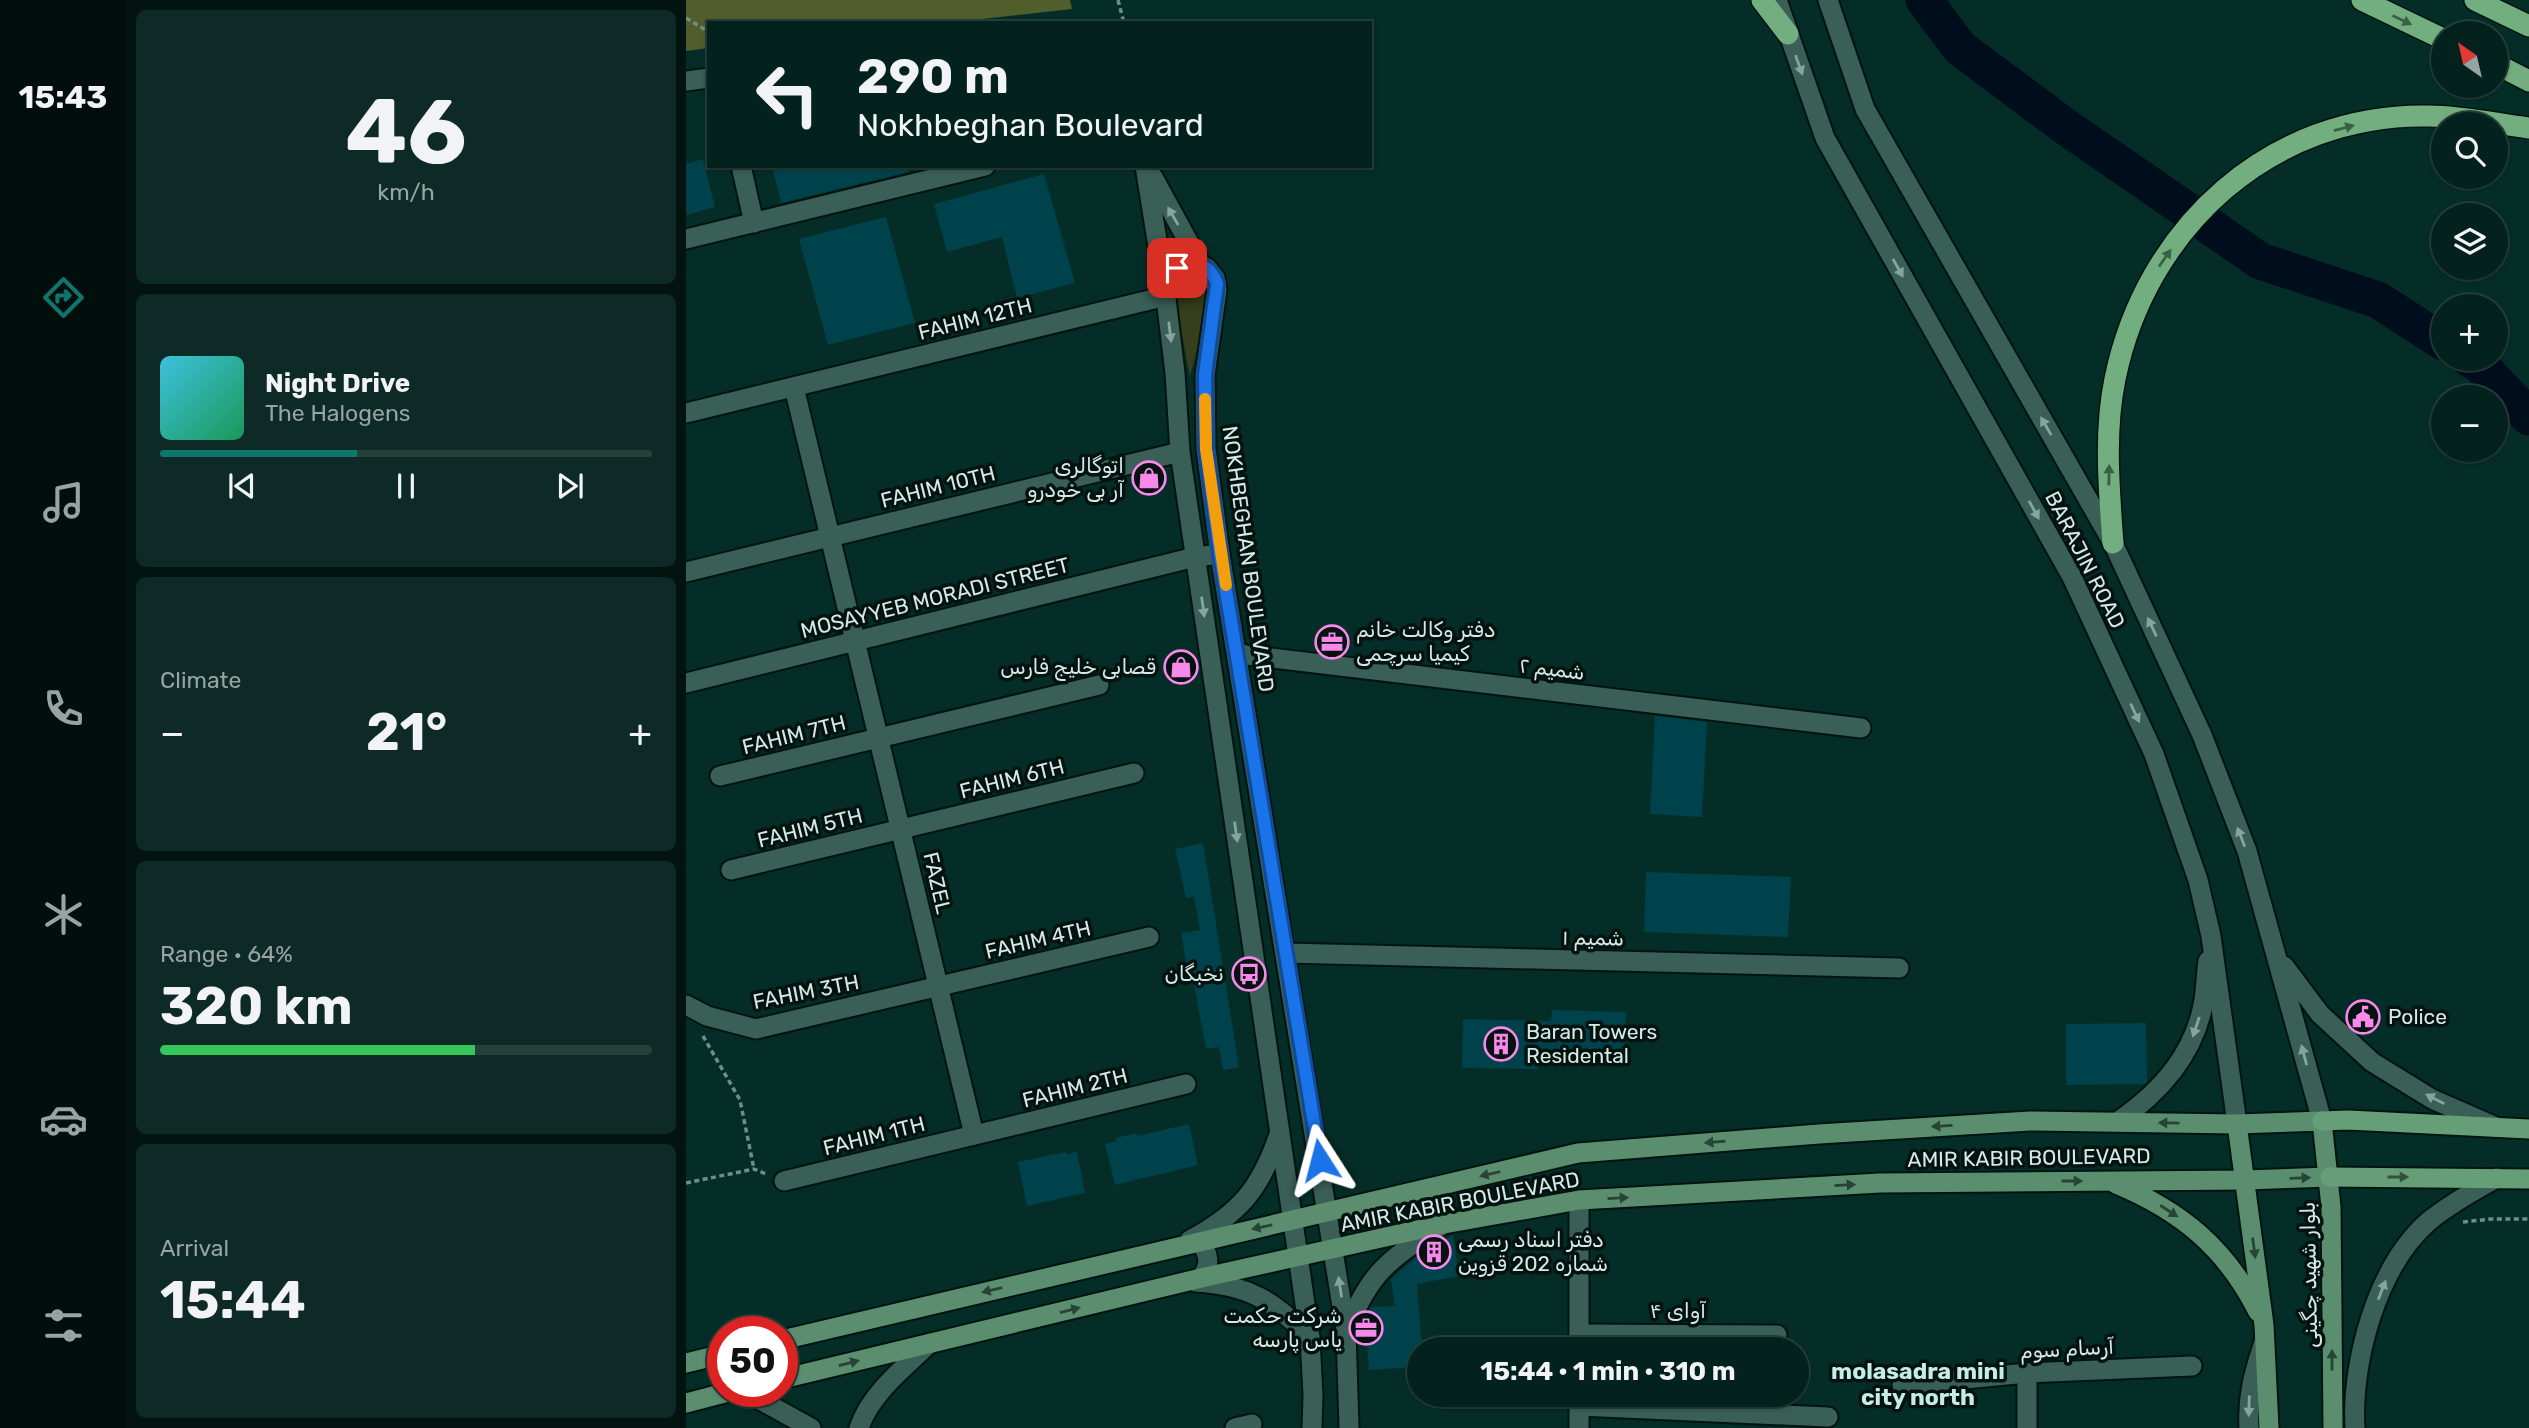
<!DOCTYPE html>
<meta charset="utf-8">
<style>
:root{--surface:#04221d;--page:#0d2a26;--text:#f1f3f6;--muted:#97a4a4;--line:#253f3b;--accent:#0f766e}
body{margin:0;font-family:Rubik,"Noto Sans Arabic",sans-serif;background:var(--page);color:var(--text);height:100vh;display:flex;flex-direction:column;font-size:26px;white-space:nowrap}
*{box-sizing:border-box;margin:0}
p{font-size:23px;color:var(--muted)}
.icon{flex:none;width:38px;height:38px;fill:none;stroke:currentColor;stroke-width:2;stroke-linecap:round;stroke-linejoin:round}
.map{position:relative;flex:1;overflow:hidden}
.sheet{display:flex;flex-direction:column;gap:10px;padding:10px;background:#021310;width:560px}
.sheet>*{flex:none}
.guide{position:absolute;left:21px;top:21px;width:665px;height:147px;border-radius:0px;box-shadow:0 2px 5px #0004,0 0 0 2px var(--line);background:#04221d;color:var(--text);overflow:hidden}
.needle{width:46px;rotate:326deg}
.tools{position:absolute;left:1745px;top:21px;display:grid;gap:14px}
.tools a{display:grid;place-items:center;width:77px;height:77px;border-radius:50%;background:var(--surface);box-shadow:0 2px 5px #0004,0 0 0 2px var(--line);font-size:35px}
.speed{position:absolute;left:21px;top:1316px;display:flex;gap:14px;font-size:35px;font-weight:700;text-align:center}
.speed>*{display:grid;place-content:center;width:91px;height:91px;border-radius:50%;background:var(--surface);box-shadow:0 2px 5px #0004,0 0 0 2px var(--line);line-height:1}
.speed .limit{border:10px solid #d22;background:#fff;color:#111}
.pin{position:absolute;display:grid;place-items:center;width:60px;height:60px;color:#fff;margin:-30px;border-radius:14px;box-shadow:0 4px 10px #0006}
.me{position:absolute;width:77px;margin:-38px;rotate:351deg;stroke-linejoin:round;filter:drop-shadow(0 0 5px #0008)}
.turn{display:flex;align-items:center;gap:24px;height:147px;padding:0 35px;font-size:32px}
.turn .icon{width:91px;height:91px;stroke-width:2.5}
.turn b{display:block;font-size:49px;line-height:60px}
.big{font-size:52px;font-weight:700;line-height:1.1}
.sheet .widget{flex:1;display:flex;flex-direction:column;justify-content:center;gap:10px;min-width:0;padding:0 24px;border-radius:10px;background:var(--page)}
.sheet .dial{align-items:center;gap:0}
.dial b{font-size:91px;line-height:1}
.song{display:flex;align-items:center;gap:21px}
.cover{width:84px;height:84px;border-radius:10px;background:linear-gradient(135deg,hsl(190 70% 55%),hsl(150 70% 35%))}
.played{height:7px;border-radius:4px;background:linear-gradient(90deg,var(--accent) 40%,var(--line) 40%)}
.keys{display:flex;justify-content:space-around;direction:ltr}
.heat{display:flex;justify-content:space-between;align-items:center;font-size:38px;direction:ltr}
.charge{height:10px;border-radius:5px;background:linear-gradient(90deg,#34c759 64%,var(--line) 0)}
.trip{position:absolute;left:721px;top:1337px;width:402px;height:70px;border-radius:35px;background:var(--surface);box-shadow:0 2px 5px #0004,0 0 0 2px var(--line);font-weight:700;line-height:70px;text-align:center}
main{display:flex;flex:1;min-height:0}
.tab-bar{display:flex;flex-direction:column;width:126px;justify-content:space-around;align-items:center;background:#020e0c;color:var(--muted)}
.tab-bar .icon{width:49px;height:49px}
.tab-bar .on{color:var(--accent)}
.tab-bar b{font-size:32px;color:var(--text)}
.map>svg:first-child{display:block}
.green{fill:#363e1b}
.forest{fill:#515d2a}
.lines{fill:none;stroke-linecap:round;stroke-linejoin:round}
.river{stroke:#000d1c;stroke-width:37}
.building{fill:#00424b}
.minor-casing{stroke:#001410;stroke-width:23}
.tertiary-casing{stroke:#001410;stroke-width:23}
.secondary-casing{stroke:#001410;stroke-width:23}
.primary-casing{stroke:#001410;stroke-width:23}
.trunk-casing{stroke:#001410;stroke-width:23}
.motorway-casing{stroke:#001410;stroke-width:24}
.path{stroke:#708e89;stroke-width:3.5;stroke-dasharray:5 3.5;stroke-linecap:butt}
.minor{stroke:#395f57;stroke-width:19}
.tertiary{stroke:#395f57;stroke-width:19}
.secondary{stroke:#395f57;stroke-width:19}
.primary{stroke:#5b8e6f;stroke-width:19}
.trunk{stroke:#669e77;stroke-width:19}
.motorway{stroke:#72ae7f;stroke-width:21}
.oneway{fill:#3b6048}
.oneway2{fill:#87a49e}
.oneway3{fill:#274436}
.oneway4{fill:#30523e}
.route-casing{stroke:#114b97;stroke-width:18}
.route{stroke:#1a73e8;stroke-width:12}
.slow{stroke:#f59e0b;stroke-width:12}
.labels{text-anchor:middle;stroke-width:7;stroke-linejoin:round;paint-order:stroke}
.street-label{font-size:21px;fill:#d5e9e5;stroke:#041310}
.poi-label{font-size:21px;fill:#d5e9e5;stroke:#041310;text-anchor:end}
.neighbourhood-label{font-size:23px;font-weight:bold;fill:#c4eee5;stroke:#041310}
</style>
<main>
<nav class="tab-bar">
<b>15:43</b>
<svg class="icon on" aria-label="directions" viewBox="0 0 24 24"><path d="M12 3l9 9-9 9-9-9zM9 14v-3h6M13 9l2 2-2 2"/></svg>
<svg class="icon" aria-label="music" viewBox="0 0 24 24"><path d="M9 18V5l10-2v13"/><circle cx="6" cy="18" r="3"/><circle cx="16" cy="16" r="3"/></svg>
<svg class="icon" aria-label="phone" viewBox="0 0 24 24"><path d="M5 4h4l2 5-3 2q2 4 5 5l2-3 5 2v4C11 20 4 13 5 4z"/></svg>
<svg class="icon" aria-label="climate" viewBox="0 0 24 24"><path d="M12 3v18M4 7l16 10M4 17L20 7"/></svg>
<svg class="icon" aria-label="car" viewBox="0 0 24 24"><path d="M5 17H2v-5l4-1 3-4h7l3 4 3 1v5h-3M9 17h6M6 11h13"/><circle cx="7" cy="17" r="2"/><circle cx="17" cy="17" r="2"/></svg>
<svg class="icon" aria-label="filters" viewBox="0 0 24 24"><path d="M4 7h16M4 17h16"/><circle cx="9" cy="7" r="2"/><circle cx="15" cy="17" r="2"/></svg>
</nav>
<section class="sheet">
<div class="widget dial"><b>46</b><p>km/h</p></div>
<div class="widget">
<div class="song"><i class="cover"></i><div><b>Night Drive</b><p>The Halogens</p></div></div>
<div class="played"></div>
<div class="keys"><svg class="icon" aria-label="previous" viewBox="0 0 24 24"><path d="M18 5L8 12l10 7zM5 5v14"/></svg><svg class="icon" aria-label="pause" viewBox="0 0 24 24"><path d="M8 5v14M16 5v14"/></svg><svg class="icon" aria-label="next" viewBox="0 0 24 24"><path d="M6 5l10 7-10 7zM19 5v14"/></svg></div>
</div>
<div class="widget"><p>Climate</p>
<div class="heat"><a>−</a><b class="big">21°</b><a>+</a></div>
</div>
<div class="widget"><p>Range · 64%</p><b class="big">320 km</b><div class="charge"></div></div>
<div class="widget"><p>Arrival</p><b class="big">15:44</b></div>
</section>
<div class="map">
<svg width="1843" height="1428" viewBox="0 0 1843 1428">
<rect width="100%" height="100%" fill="#052d27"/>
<path class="green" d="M502,273C513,274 520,278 522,289C525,302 508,360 504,377L488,293C490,282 493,278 502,273Z"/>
<path class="forest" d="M0,0H384L386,9L260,23H23V48L0,51Z"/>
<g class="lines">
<g class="river">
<path d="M1238,0L1274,48L1380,127L1499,209"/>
<path d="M1522,225L1574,261L1692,300L1757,342"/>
<path d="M1784,359L1793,364L1843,417"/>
</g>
</g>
<g class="building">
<path d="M17,159L29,207L0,215V164Z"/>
<path d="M86,166H222V172L95,203Z"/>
<path d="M358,174L389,283L331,298L316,237L261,252L248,204Z"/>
<path d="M200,217L229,323L142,345L113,239Z"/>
<path d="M969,716L1021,722L1016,817L964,814Z"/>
<path d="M517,843L553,1067L537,1070L533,1047L520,1049L508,984L504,985L495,933L514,930L508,897L500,898L489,849Z"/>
<path d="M960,872L1105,877L1102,937L958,932Z"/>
<path d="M866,1010L940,1012L938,1062L853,1059L852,1069L776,1068L777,1019L865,1021Z"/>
<path d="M1460,1023L1461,1082L1458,1084L1380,1085V1024Z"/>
<path d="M503,1124L512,1165L429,1185L419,1144L430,1141V1138L450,1133L451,1136Z"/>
<path d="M380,1152L381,1154L391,1152L399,1193L341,1206L332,1162Z"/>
<path d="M767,1235L773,1276L731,1284L736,1349H733V1367L683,1370L679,1319L685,1307L709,1306L705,1279L730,1257Z"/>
</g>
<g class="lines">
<defs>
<g id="minor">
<path d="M55,166L68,223"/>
<path d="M0,239L299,166"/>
<path d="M108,387L288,1135"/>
<path d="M0,413L480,296"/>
<path d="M0,572L494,452"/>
<path d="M552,654L1175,728"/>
<path d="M34,776L413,685"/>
<path d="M45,870L448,773"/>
<path d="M600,953L1213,968"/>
<path d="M0,1005L21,1016L70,1029L463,937"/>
<path d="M98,1181L500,1084"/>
<path d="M893,1334L1091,1335"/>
<path d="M893,1349V1200"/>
<path d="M1341,1373V1428"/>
<path d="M1216,1385L1341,1373L1506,1366"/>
<path d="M58,1391L125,1428"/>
<path d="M893,1406L1142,1417"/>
<path d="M173,1428C185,1393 218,1368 244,1343"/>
<path d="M549,1428L566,1424"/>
<path d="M893,1428V1395"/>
</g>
<g id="tertiary">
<path d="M0,81L23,78"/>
<path d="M459,166L479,290"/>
<path d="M467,177L515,265"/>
<path d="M0,683L509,557L534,554"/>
<path d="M1563,1428C1561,1396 1568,1372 1578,1342"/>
</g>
<g id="secondary">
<path d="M1091,0L1139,138L1386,577L1468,754L1512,880L1525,936L1551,1124"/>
<path d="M1142,0L1179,109L1427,543L1516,735L1561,851L1636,1121"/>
<path d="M1598,966L1634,1014L1686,1062L1746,1099L1810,1127"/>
<path d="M1431,1122C1475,1092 1509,1054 1518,1000C1520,987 1520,974 1522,961"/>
<path d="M504,1240C553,1214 574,1189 592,1137"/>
<path d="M511,1241C524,1251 525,1265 515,1278"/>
<path d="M510,1282C563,1285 588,1301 624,1338"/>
<path d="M661,1330C684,1271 704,1259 756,1225"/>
<path d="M626,1428L627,1395L624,1338L494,452L489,373L479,290L486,272L503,263L521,268L529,278L531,290L519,375L520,449L534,554L660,1331L663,1428"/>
<path d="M1669,1428C1665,1362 1691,1266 1743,1221C1764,1204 1787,1191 1811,1178"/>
</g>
<g id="primary">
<path d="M1551,1124L1578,1325L1583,1428"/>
<path d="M1430,1184C1495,1211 1540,1248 1572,1312"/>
<path d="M96,1340L892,1153L1133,1134L1344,1121L1551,1124L1636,1121L1645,1207L1647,1428"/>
<path d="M0,1363L37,1354"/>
<path d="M96,1379L515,1278L758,1224L893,1200L1194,1183L1559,1180L1644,1177"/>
<path d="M0,1403L46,1391"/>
</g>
<g id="trunk">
<path d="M1636,1121L1662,1120L1843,1129"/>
<path d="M1644,1177L1843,1179"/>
</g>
<g id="motorway">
<path d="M1076,0L1102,34"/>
<path d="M1676,0L1757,39"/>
<path d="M1789,0L1843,26"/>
<path d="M1810,64L1843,81"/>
<path d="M1427,543C1423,489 1418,432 1429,379C1460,227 1585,113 1743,116C1776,116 1811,124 1843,128"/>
</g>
</defs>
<use href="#minor" class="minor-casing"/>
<use href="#tertiary" class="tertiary-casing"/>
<use href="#secondary" class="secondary-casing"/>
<use href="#primary" class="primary-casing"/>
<use href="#trunk" class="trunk-casing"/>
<use href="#motorway" class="motorway-casing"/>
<g class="path">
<path d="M432,0L438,23"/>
<path d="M0,18L23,32"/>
<path d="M17,1036L54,1100L68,1169"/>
<path d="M0,1183L68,1169L80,1174"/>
<path d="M1777,1222L1805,1219H1843"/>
</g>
<use href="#minor" class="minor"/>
<use href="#tertiary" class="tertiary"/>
<use href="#secondary" class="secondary"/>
<use href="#primary" class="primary"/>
<use href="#trunk" class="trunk"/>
<use href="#motorway" class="motorway"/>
</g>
<defs><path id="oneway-solid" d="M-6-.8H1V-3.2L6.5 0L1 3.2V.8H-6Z" transform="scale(1.75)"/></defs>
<g class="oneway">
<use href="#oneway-solid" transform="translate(1716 20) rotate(26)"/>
<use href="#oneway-solid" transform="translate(1658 128) rotate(-15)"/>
<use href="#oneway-solid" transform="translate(1479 258) rotate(-55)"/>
<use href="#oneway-solid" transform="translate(1423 475) rotate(-89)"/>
</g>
<g class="oneway2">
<use href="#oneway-solid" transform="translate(1113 65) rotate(70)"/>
<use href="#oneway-solid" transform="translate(487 216) rotate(-120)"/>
<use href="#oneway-solid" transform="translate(1212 268) rotate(61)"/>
<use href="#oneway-solid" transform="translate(484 332) rotate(83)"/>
<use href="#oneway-solid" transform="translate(1360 426) rotate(-120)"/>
<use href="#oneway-solid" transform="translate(1348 510) rotate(61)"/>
<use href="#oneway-solid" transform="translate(517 607) rotate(82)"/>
<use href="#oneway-solid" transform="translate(1466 627) rotate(-115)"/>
<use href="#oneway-solid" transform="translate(1449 713) rotate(65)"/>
<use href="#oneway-solid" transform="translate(550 832) rotate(82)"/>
<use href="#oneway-solid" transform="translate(1555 837) rotate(-111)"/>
<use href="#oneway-solid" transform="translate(1510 1027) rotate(109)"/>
<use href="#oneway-solid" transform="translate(1618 1055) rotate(-105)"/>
<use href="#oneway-solid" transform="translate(1749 1099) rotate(-153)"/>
<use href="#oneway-solid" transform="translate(654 1287) rotate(-99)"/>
<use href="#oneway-solid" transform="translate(1696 1290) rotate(-69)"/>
<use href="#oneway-solid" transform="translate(1563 1406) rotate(92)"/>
</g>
<g class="oneway3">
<use href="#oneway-solid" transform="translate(1483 1123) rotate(-179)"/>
<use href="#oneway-solid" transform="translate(1256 1126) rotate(177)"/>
<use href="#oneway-solid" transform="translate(1029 1142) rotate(175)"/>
<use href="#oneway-solid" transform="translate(804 1174) rotate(167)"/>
<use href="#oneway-solid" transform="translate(1614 1178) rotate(-2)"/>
<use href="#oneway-solid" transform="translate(1386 1181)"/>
<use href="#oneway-solid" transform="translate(1159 1185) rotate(-3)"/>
<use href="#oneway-solid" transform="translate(932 1198) rotate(-3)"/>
<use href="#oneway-solid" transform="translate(1483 1211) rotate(33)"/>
<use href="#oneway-solid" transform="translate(576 1227) rotate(168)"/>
<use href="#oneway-solid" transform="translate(1568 1248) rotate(82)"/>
<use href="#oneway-solid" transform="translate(306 1290) rotate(167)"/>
<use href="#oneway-solid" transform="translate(384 1310) rotate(-14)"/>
<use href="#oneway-solid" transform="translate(1646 1360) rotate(-90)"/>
<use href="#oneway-solid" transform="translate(163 1363) rotate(-14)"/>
</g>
<use class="oneway4" href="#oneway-solid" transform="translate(1712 1177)"/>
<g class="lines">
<defs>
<path id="route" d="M491,268C508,259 525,265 531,284L519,375L520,449L534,554L634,1160"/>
</defs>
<use href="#route" class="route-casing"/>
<use href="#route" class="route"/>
<path class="slow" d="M519,399L520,449L540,585"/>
</g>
<defs>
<symbol id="shop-ring" viewBox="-11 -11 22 22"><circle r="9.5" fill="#041310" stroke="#f888ea" stroke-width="1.5"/><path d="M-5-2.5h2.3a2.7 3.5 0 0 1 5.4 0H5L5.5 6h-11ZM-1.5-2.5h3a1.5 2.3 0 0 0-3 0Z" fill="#f888ea"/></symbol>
<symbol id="office-ring" viewBox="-11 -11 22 22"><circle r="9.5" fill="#041310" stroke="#f888ea" stroke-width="1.5"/><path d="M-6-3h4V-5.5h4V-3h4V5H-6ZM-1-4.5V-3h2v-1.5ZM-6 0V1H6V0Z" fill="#f888ea"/></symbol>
<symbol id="bus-ring" viewBox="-11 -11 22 22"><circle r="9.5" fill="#041310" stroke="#f888ea" stroke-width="1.5"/><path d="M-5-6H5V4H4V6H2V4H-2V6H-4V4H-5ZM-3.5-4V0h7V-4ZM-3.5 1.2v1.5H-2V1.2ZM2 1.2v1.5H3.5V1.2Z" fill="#f888ea"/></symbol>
<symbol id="civic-ring" viewBox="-11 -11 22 22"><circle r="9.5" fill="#041310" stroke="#f888ea" stroke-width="1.5"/><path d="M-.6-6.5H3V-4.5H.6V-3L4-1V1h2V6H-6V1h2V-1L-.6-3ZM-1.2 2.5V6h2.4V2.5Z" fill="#f888ea"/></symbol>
<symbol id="building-ring" viewBox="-11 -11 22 22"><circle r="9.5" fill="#041310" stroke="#f888ea" stroke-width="1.5"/><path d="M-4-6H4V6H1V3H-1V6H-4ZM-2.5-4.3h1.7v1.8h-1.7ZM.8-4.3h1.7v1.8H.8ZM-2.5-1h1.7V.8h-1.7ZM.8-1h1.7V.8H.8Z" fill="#f888ea"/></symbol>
</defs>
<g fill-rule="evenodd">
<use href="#shop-ring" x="444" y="459" width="38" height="38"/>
<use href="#office-ring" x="627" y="623" width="38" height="38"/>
<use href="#shop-ring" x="476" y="648" width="38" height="38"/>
<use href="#bus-ring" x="544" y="955" width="38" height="38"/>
<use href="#civic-ring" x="1658" y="998" width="38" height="38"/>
<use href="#building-ring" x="796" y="1025" width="38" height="38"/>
<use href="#building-ring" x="729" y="1233" width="38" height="38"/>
<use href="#office-ring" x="661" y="1309" width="38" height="38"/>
</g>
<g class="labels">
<g class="street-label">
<text transform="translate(289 319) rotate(-14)" y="7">FAHIM 12TH</text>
<text transform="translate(252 487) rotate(-14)" y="7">FAHIM 10TH</text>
<text transform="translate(562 559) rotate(82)" y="7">NOKHBEGHAN BOULEVARD</text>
<text transform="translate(1399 560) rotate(63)" y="7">BARAJIN ROAD</text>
<text transform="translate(249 598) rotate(-14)" y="7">MOSAYYEB MORADI STREET</text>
<text transform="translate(866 669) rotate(7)" y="7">شمیم ۲</text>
<text transform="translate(108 735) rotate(-14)" y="7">FAHIM 7TH</text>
<text transform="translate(326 779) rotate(-14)" y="7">FAHIM 6TH</text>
<text transform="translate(124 828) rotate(-14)" y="7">FAHIM 5TH</text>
<text transform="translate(251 883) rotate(77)" y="7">FAZEL</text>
<text transform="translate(907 938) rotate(1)" y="7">شمیم ۱</text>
<text transform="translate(352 940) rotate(-13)" y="7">FAHIM 4TH</text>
<text transform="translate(120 992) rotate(-11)" y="7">FAHIM 3TH</text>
<text transform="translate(389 1088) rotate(-14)" y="7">FAHIM 2TH</text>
<text transform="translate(188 1136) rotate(-14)" y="7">FAHIM 1TH</text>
<text transform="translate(1343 1158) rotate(-1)" y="7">AMIR KABIR BOULEVARD</text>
<text transform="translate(774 1202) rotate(-11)" y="7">AMIR KABIR BOULEVARD</text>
<text transform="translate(1623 1275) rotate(-91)" y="7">بلوار شهید چگینی</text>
<text x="992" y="1318">آوای ۴</text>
<text transform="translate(1381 1349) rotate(-3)" y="7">آرسام سوم</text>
</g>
<g class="poi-label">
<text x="438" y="473">اتوگالری<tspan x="438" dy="24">آر بی خودرو</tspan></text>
<text x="670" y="637" text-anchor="start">دفتر وکالت خانم<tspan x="670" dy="24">کیمیا سرچمی</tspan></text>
<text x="470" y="674">قصابی خلیج فارس</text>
<text x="538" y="981">نخبگان</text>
<text x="1702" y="1024" text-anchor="start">Police</text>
<text x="840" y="1039" text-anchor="start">Baran Towers<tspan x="840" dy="24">Residental</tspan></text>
<text x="772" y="1247" text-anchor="start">دفتر اسناد رسمی<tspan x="772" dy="24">شماره 202 قزوین</tspan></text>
<text x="656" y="1323">شرکت حکمت<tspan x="656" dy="24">یاس پارسه</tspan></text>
</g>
<g class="neighbourhood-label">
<text x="1232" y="1379">molasadra mini<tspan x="1232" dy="26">city north</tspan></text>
</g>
</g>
</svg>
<div class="tools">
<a><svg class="needle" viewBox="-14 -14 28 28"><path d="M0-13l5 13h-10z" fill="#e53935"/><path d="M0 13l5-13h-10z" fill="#97a4a4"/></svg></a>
<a><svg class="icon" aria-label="search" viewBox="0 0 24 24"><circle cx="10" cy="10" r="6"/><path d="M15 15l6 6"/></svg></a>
<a><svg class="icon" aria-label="layers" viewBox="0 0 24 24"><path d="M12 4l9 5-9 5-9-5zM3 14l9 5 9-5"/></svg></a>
<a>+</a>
<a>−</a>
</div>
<div class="speed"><div class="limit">50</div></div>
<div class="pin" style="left:491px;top:268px;background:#d93025"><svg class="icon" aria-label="arrive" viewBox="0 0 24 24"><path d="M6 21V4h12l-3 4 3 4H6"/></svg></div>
<svg class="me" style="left:634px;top:1160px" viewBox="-20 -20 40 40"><path d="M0-17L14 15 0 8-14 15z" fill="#1a73e8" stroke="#fff" stroke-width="4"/></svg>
<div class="trip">15:44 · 1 min · 310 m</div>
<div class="guide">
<div class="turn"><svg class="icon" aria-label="left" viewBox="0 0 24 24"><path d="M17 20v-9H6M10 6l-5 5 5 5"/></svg><div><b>290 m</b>Nokhbeghan Boulevard</div></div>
</div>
</div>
</main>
